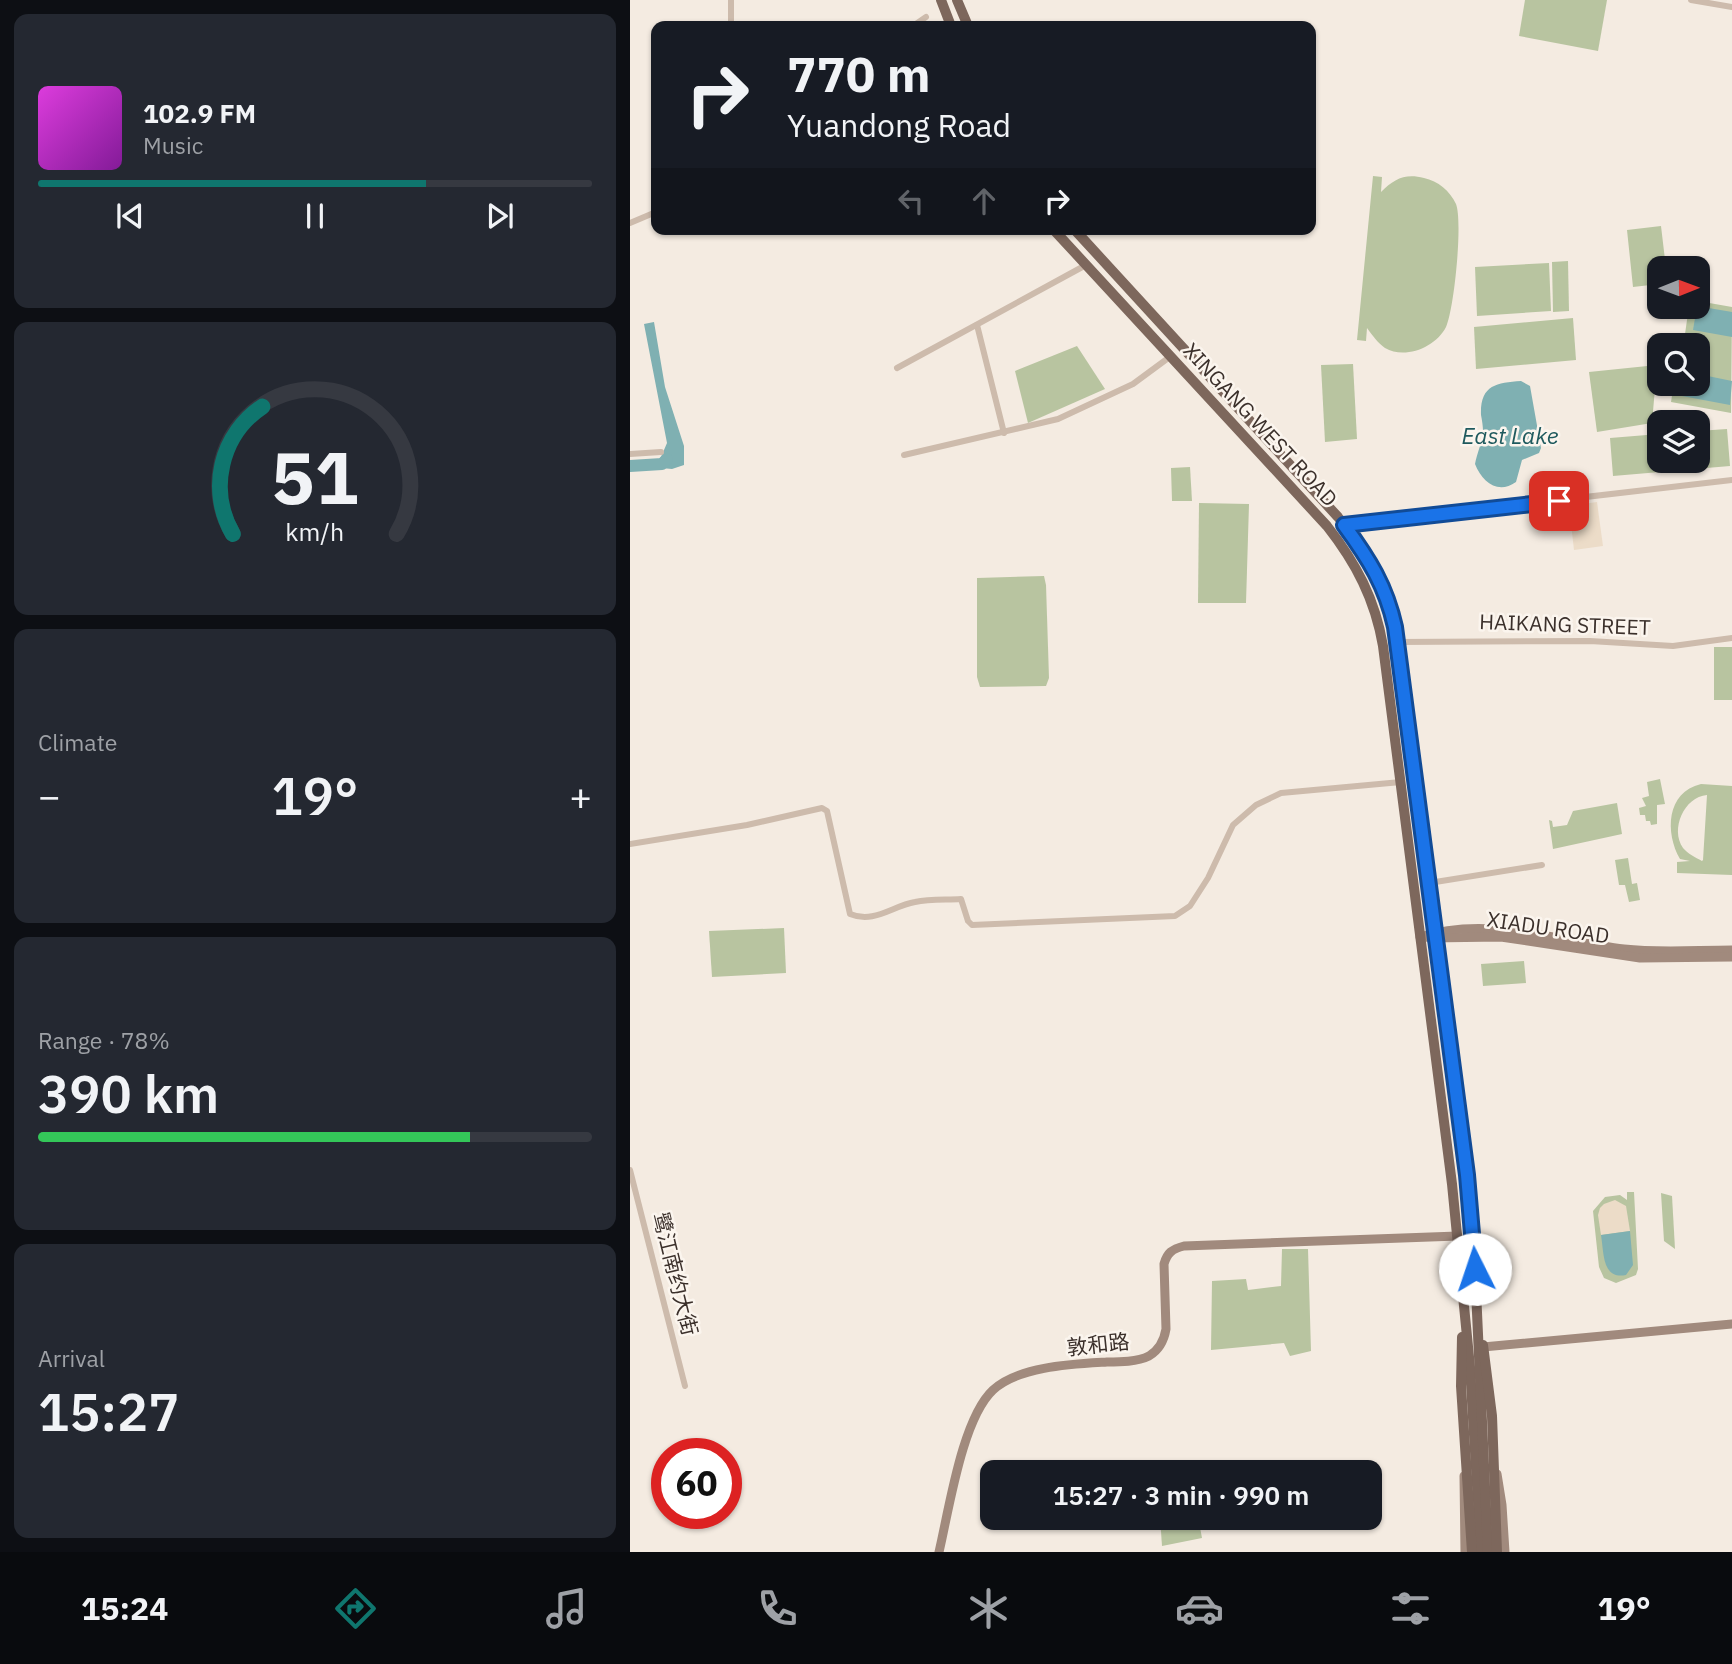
<!DOCTYPE html>
<meta charset="utf-8">
<style>
:root{--surface:#171b24;--page:#242831;--text:#f1f3f6;--muted:#9ea1a6;--line:#363941;--accent:#0f766e}
body{margin:0;font-family:"IBM Plex Sans","Noto Sans SC",sans-serif;background:var(--page);color:var(--text);height:100vh;display:flex;flex-direction:column;font-size:26px;white-space:nowrap}
*{box-sizing:border-box;margin:0}
p{font-size:23px;color:var(--muted)}
.icon{flex:none;width:38px;height:38px;fill:none;stroke:currentColor;stroke-width:2;stroke-linecap:round;stroke-linejoin:round}
.map{position:relative;flex:1;overflow:hidden}
.details{display:flex;flex-direction:column;gap:14px;padding:14px;background:#0d0f14;width:630px}
.details>*{flex:none}
.guide{position:absolute;left:21px;top:21px;width:665px;height:214px;border-radius:14px;box-shadow:0 2px 5px #0004;background:#171b24;color:var(--text);overflow:hidden}
.needle{width:46px;rotate:89deg}
.tools{position:absolute;left:1017px;top:256px;display:grid;gap:14px}
.tools a{display:grid;place-items:center;width:63px;height:63px;border-radius:14px;background:var(--surface);box-shadow:0 2px 5px #0004;font-size:35px}
.speed{position:absolute;left:21px;top:1438px;display:flex;gap:14px;font-size:35px;font-weight:700;text-align:center}
.speed>*{display:grid;place-content:center;width:91px;height:91px;border-radius:50%;background:var(--surface);box-shadow:0 2px 5px #0004;line-height:1}
.speed .limit{border:10px solid #d22;background:#fff;color:#111}
.pin{position:absolute;display:grid;place-items:center;width:60px;height:60px;color:#fff;margin:-30px;border-radius:14px;box-shadow:0 4px 10px #0006}
.me{position:absolute;width:77px;margin:-38px;rotate:356deg;stroke-linejoin:round;filter:drop-shadow(0 0 5px #0008)}
.turn{display:flex;align-items:center;gap:24px;height:147px;padding:0 21px;font-size:32px}
.turn .icon{width:91px;height:91px;stroke-width:2.5}
.turn b{display:block;font-size:49px;line-height:60px}
.lanes{display:flex;align-items:center;height:66px;padding:0 21px;background:#0003;justify-content:center;gap:35px;direction:ltr}
.lanes .off{opacity:.35}
.big{font-size:52px;font-weight:600;line-height:1.1}
.details .tile{flex:1;display:flex;flex-direction:column;justify-content:center;gap:10px;min-width:0;padding:0 24px;border-radius:14px;background:var(--page)}
.details .dial{align-items:center;gap:0}
.dial svg{height:182px;overflow:visible;fill:none;stroke:var(--line);stroke-width:7;stroke-linecap:round;text-anchor:middle}
.dial text{fill:var(--text);stroke:none}
.song{display:flex;align-items:center;gap:21px}
.cover{width:84px;height:84px;border-radius:10px;background:linear-gradient(135deg,hsl(300 70% 55%),hsl(290 70% 35%))}
.played{height:7px;border-radius:4px;background:linear-gradient(90deg,var(--accent) 70%,var(--line) 70%)}
.keys{display:flex;justify-content:space-around;direction:ltr}
.heat{display:flex;justify-content:space-between;align-items:center;font-size:38px;direction:ltr}
.charge{height:10px;border-radius:5px;background:linear-gradient(90deg,#34c759 78%,var(--line) 0)}
.trip{position:absolute;left:350px;top:1460px;width:402px;height:70px;border-radius:14px;background:var(--surface);box-shadow:0 2px 5px #0004;font-weight:600;line-height:70px;text-align:center}
.menu{display:flex;height:112px;justify-content:space-around;align-items:center;background:#090b0e;color:var(--muted)}
.menu .icon{width:49px;height:49px}
.menu .selected{color:var(--accent)}
.menu b{font-size:32px;color:var(--text)}
main{display:flex;flex:1;min-height:0}
.map>svg:first-child{display:block}
.green{fill:#b8c4a0;fill-rule:evenodd}
.plaza{fill:#ecdcc8}
.water{fill:#7fb0b2}
.lines{fill:none;stroke-linecap:round;stroke-linejoin:round}
.river{stroke:#7fb0b2;stroke-width:12}
.street{stroke:#cdbbac;stroke-width:6}
.secondary{stroke:#a18a7d;stroke-width:9}
.primary{stroke:#7d675c;stroke-width:10}
.route-casing{stroke:#114b97;stroke-width:18}
.route{stroke:#1a73e8;stroke-width:12}
.labels{text-anchor:middle;stroke-width:5;stroke-linejoin:round;paint-order:stroke}
.street-label{font-size:21px;fill:#3b302b;stroke:#fbf5ee}
.water-label{font-size:23px;font-style:italic;fill:#1f5a5e;stroke:#fbf5ee}
</style>
<main>
<section class="details">
<div class="tile">
<div class="song"><i class="cover"></i><div><b>102.9 FM</b><p>Music</p></div></div>
<div class="played"></div>
<div class="keys"><svg class="icon" aria-label="previous" viewBox="0 0 24 24"><path d="M18 5L8 12l10 7zM5 5v14"/></svg><svg class="icon" aria-label="pause" viewBox="0 0 24 24"><path d="M8 5v14M16 5v14"/></svg><svg class="icon" aria-label="next" viewBox="0 0 24 24"><path d="M6 5l10 7-10 7zM19 5v14"/></svg></div>
</div>
<div class="tile dial"><svg viewBox="0 0 100 80">
<path d="M14 69A42 42 0 1 1 86 69"/>
<path d="M14 69A42 42 0 0 1 27 13" stroke="#0f766e"/>
<text x="50" y="56" font-size="32" font-weight="700">51</text>
<text x="50" y="72" font-size="11">km/h</text>
</svg></div>
<div class="tile"><p>Climate</p>
<div class="heat"><a>−</a><b class="big">19°</b><a>+</a></div>
</div>
<div class="tile"><p>Range · 78%</p><b class="big">390 km</b><div class="charge"></div></div>
<div class="tile"><p>Arrival</p><b class="big">15:27</b></div>
</section>
<div class="map">
<svg width="1102" height="1552" viewBox="0 0 1102 1552">
<rect width="100%" height="100%" fill="#f4ebe1"/>
<g class="green">
<path d="M895,0H977L968,51L889,36Z"/>
<path d="M743,176L752,177L751,192C764,179 775,173 794,178C808,181 820,191 826,204C833,222 824,310 816,327C806,347 775,360 755,348C747,342 743,336 737,328L736,341L727,340Z"/>
<path d="M1031,226L1036,268H1029V284L1003,287L997,230Z"/>
<path d="M938,261L939,311L923,312L922,262Z"/>
<path d="M919,263L921,311L847,316L845,267Z"/>
<path d="M1068,301L1102,307L1101,413L1041,402L1044,383H1068V345H1047L1049,333L1055,334L1059,306H1068Z"/>
<path d="M943,318L946,360L846,369L844,327Z"/>
<path d="M447,346L475,389L398,423L385,371Z"/>
<path d="M723,364L727,439L695,442L691,365Z"/>
<path d="M1027,365L1022,423L967,432L959,372Z"/>
<path d="M1097,429L1100,466L983,476L980,438L1029,434V460H1068V431Z"/>
<path d="M560,467L562,501H542L541,468Z"/>
<path d="M569,503L619,504L616,603H568Z"/>
<path d="M414,576L416,585L419,678L416,686L350,687L347,677V578Z"/>
<rect x="1084" y="647" width="18" height="53"/>
<path d="M1030,779L1035,804L1027,805V824L1021,825L1020,821H1016L1015,815H1010L1009,808L1016,806L1012,798L1019,796L1017,782Z"/>
<path d="M1071,784L1102,786V875L1047,873V862L1060,861L1050,859C1035,833 1036,792 1071,784ZM1077,795L1073,860L1072,861C1065,857 1058,854 1053,848C1040,829 1054,797 1077,795Z"/>
<path d="M987,803L992,834L923,849L919,820L922,821L923,827L937,825L943,811Z"/>
<path d="M998,858L1002,884L1007,883L1010,900L999,902L995,885H989L985,860Z"/>
<path d="M154,928L156,973L82,977L79,931Z"/>
<path d="M894,961L896,983L853,986L851,964Z"/>
<path d="M997,1192H1004L1008,1269L1006,1275L986,1283L974,1278L969,1267L963,1211L975,1197L990,1195L997,1200Z"/>
<path d="M1031,1193L1042,1196L1045,1249L1034,1241Z"/>
<path d="M652,1249H678L681,1351L660,1356L654,1343L581,1350L582,1281L616,1279L618,1290L651,1286Z"/>
<path d="M530,1517H568L572,1538L532,1546Z"/>
</g>
<g class="plaza">
<path d="M967,502L973,546L944,550L939,506Z"/>
<path d="M985,1200L996,1206L1000,1231L971,1235L968,1215L970,1208L974,1204Z"/>
</g>
<g class="water">
<path d="M1067,306L1102,312V337L1063,330Z"/>
<path d="M24,322L35,387L54,446V465L42,469L21,467L31,457L37,443L14,324Z"/>
<path d="M1068,374L1102,381L1100,405L1052,396L1054,383H1068Z"/>
<path d="M891,381L900,386L911,448L909,453L892,460L886,482C868,495 852,482 845,464C847,453 852,443 853,432C853,426 852,420 851,415C850,385 866,383 891,381Z"/>
<path d="M1000,1231L1003,1265L996,1275C972,1280 974,1253 971,1235Z"/>
</g>
<g class="lines">
<path class="river" d="M0,466L32,464L37,459"/>
<g class="street">
<path d="M101,0V26"/>
<path d="M1061,0L1102,7"/>
<path d="M285,25L300,26"/>
<path d="M283,26L296,17"/>
<path d="M0,223L26,212"/>
<path d="M347,325L374,433"/>
<path d="M267,368L456,265"/>
<path d="M0,454L31,452"/>
<path d="M274,455L428,419L503,384L541,356"/>
<path d="M714,525L1102,480"/>
<path d="M767,642L960,641L1043,646L1102,638"/>
<path d="M0,844L117,825L192,808L197,811L220,914C244,924 262,906 285,902C300,899 316,900 331,899L338,921L342,925L545,916L560,906L578,878L603,825L626,805L651,793L771,782"/>
<path d="M799,883L912,865"/>
<path d="M0,1170L55,1386"/>
</g>
<g class="secondary">
<path d="M790,937C857,915 927,941 994,949C1030,953 1066,950 1102,950"/>
<path d="M799,938L871,937L1010,958L1102,957"/>
<path d="M853,1347L1102,1324"/>
<path d="M867,1474L872,1505L875,1552"/>
<path d="M834,1476L835,1552"/>
<path d="M309,1552C319,1510 332,1419 363,1390C389,1366 444,1364 477,1362C490,1362 507,1362 519,1356C529,1350 534,1341 536,1329L534,1264C537,1253 542,1249 554,1246L828,1236"/>
</g>
<g class="primary">
<path d="M311,0L321,26"/>
<path d="M327,0L338,26"/>
<path d="M423,229L697,526C726,563 745,599 753,646L822,1184L840,1367L851,1552"/>
<path d="M444,229L708,517C740,557 760,591 767,642L839,1196L845,1269L858,1552"/>
<path d="M832,1337L831,1386L842,1552"/>
<path d="M853,1345L862,1416L867,1552"/>
</g>
</g>
<g class="lines">
<defs>
<path id="route" d="M845,1269L837,1175L765,627C756,586 739,559 714,525L929,501"/>
</defs>
<use href="#route" class="route-casing"/>
<use href="#route" class="route"/>
</g>
<g class="labels">
<g class="street-label">
<text transform="translate(630 425) rotate(47)" y="7">XINGANG WEST ROAD</text>
<text transform="translate(935 625) rotate(2)" y="7">HAIKANG STREET</text>
<text transform="translate(918 928) rotate(8)" y="7">XIADU ROAD</text>
<text transform="translate(45 1274) rotate(76)" y="7">鹭江南约大街</text>
<text transform="translate(468 1345) rotate(-6)" y="7">敦和路</text>
</g>
<g class="water-label">
<text x="880" y="444">East Lake</text>
</g>
</g>
</svg>
<div class="tools">
<a><svg class="needle" viewBox="-14 -14 28 28"><path d="M0-13l5 13h-10z" fill="#e53935"/><path d="M0 13l5-13h-10z" fill="#9ea1a6"/></svg></a>
<a><svg class="icon" aria-label="search" viewBox="0 0 24 24"><circle cx="10" cy="10" r="6"/><path d="M15 15l6 6"/></svg></a>
<a><svg class="icon" aria-label="layers" viewBox="0 0 24 24"><path d="M12 4l9 5-9 5-9-5zM3 14l9 5 9-5"/></svg></a>
</div>
<div class="speed"><div class="limit">60</div></div>
<div class="pin" style="left:929px;top:501px;background:#d93025"><svg class="icon" aria-label="arrive" viewBox="0 0 24 24"><path d="M6 21V4h12l-3 4 3 4H6"/></svg></div>
<svg class="me" style="left:845px;top:1269px" viewBox="-20 -20 40 40"><circle r="19" fill="#fff"/><path d="M0-13L10 11 0 6-10 11z" fill="#1a73e8"/></svg>
<div class="trip">15:27 · 3 min · 990 m</div>
<div class="guide">
<div class="turn"><svg class="icon" aria-label="right" viewBox="0 0 24 24"><path d="M7 20v-9h11M14 6l5 5-5 5"/></svg><div><b>770 m</b>Yuandong Road</div></div>
<div class="lanes"><svg class="icon off" aria-label="left" viewBox="0 0 24 24"><path d="M17 20v-9H6M10 6l-5 5 5 5"/></svg><svg class="icon off" aria-label="ahead" viewBox="0 0 24 24"><path d="M12 20V5M6 11l6-6 6 6"/></svg><svg class="icon" aria-label="right" viewBox="0 0 24 24"><path d="M7 20v-9h11M14 6l5 5-5 5"/></svg></div>
</div>
</div>
</main>
<nav class="menu">
<b>15:24</b>
<svg class="icon selected" aria-label="directions" viewBox="0 0 24 24"><path d="M12 3l9 9-9 9-9-9zM9 14v-3h6M13 9l2 2-2 2"/></svg>
<svg class="icon" aria-label="music" viewBox="0 0 24 24"><path d="M9 18V5l10-2v13"/><circle cx="6" cy="18" r="3"/><circle cx="16" cy="16" r="3"/></svg>
<svg class="icon" aria-label="phone" viewBox="0 0 24 24"><path d="M5 4h4l2 5-3 2q2 4 5 5l2-3 5 2v4C11 20 4 13 5 4z"/></svg>
<svg class="icon" aria-label="climate" viewBox="0 0 24 24"><path d="M12 3v18M4 7l16 10M4 17L20 7"/></svg>
<svg class="icon" aria-label="car" viewBox="0 0 24 24"><path d="M5 17H2v-5l4-1 3-4h7l3 4 3 1v5h-3M9 17h6M6 11h13"/><circle cx="7" cy="17" r="2"/><circle cx="17" cy="17" r="2"/></svg>
<svg class="icon" aria-label="filters" viewBox="0 0 24 24"><path d="M4 7h16M4 17h16"/><circle cx="9" cy="7" r="2"/><circle cx="15" cy="17" r="2"/></svg>
<b>19°</b>
</nav>
